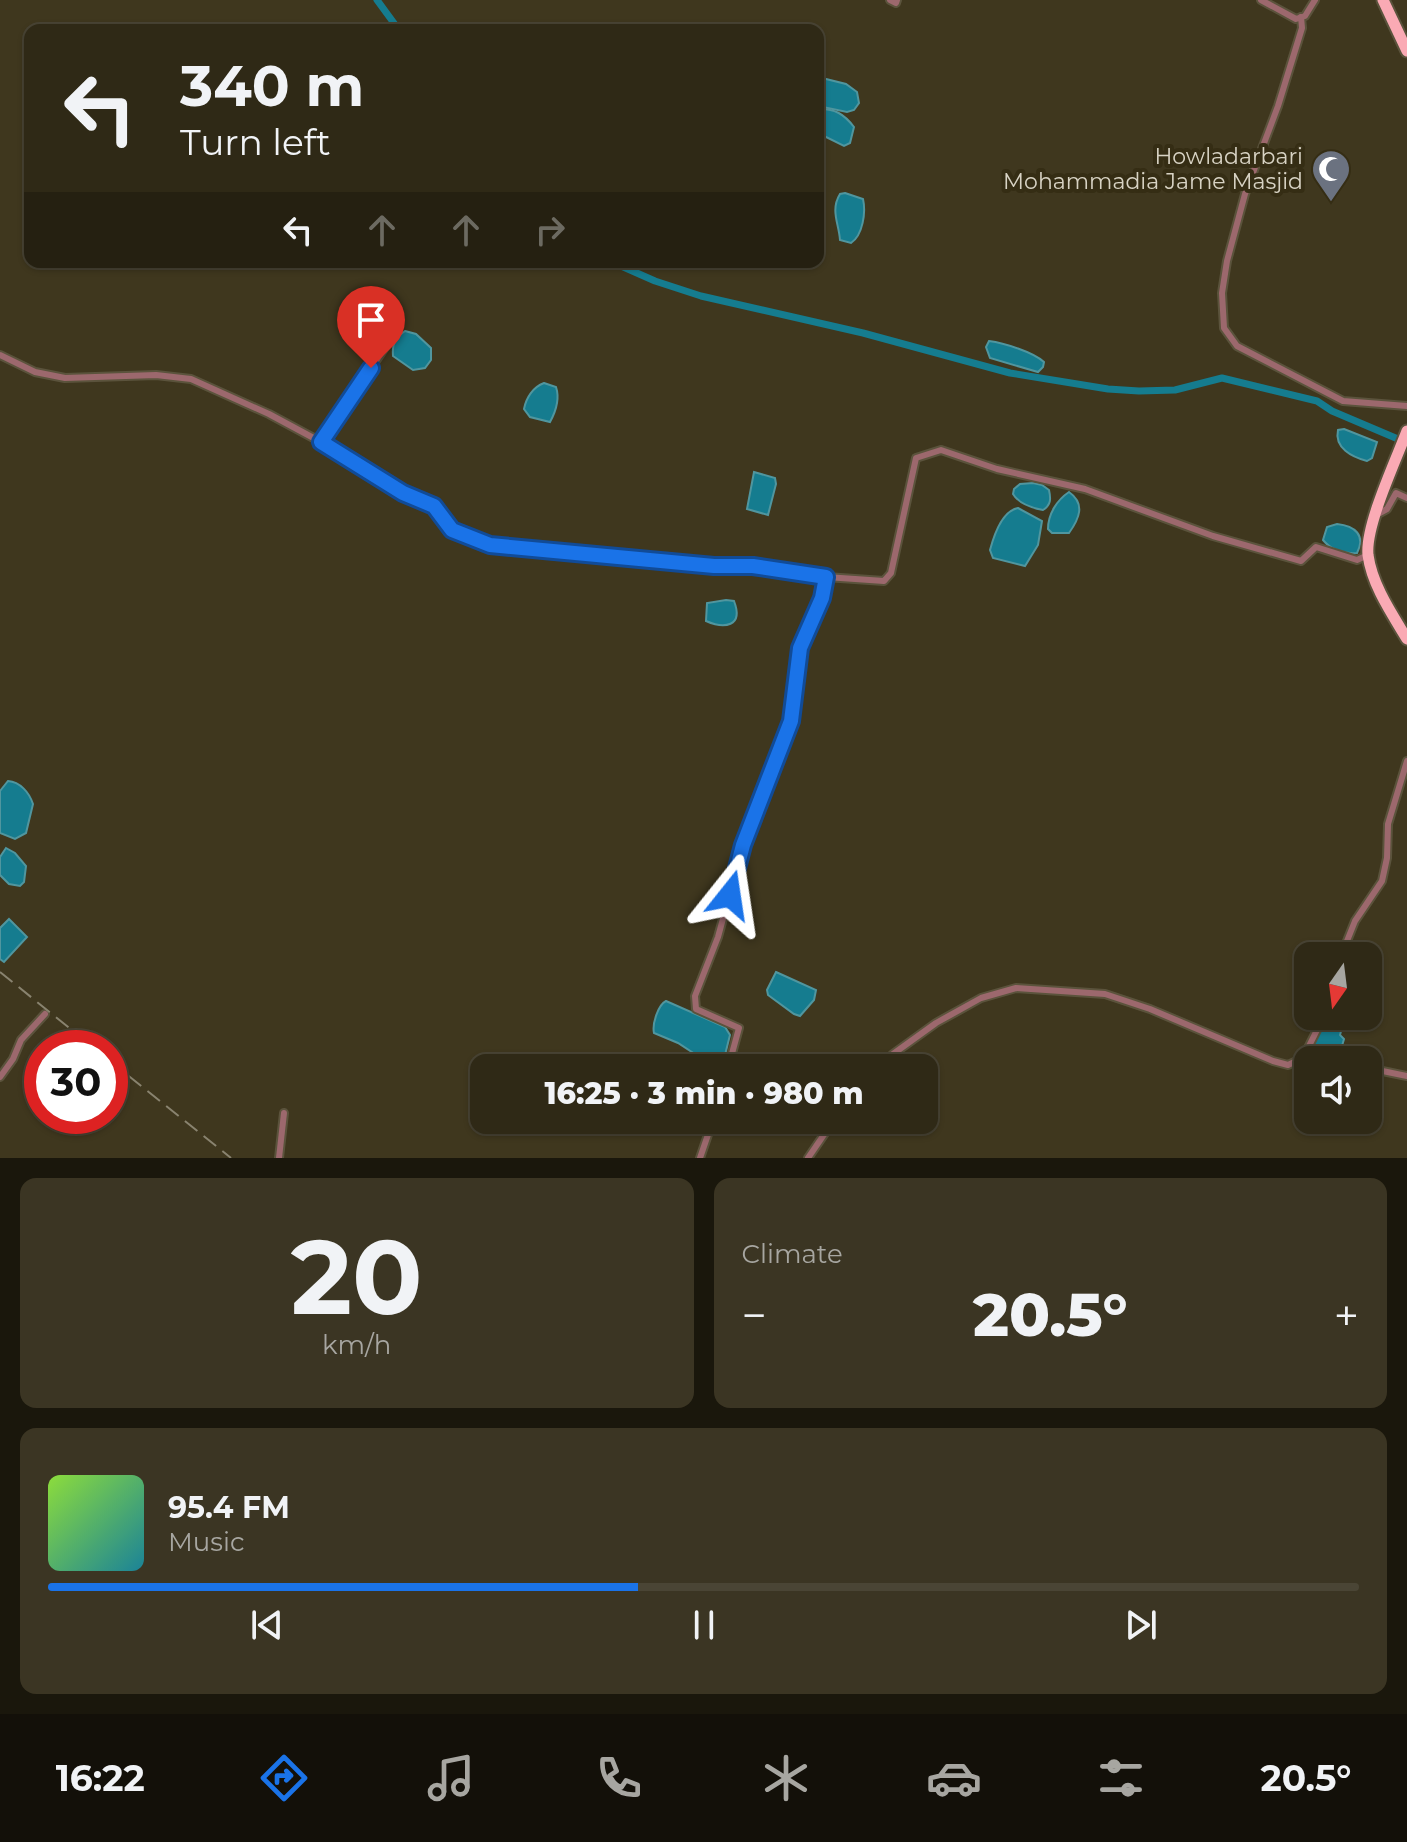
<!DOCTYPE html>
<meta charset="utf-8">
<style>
:root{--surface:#2f2916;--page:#3b3523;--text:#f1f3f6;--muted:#a7a6a1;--line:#4a4535;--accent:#1a73e8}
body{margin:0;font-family:Montserrat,sans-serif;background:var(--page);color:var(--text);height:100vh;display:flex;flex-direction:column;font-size:30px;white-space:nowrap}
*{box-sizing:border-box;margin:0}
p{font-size:26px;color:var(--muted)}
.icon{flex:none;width:44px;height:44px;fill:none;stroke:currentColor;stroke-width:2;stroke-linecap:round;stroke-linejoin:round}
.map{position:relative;height:1158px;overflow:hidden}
.side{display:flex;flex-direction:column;gap:20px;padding:20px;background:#1a170c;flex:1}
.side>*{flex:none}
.banner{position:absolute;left:24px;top:24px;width:800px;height:244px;border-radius:16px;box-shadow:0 2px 6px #0004,0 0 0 2px var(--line);background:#2f2916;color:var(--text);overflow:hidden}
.needle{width:52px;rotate:194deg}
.buttons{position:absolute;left:1294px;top:942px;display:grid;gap:16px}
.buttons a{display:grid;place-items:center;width:88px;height:88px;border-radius:16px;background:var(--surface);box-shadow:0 2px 6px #0004,0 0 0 2px var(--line);font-size:40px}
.speed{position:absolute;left:24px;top:1030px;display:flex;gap:16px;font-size:40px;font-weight:700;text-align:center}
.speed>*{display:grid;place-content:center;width:104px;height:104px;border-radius:50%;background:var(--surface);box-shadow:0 2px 6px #0004,0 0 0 2px var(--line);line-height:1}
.speed .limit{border:12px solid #d22;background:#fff;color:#111}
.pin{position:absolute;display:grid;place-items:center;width:68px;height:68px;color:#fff;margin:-82px -34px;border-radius:50% 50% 50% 0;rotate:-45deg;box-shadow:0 0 8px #0007}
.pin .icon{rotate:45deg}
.me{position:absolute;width:88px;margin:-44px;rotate:15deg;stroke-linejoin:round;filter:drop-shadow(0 0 6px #0008)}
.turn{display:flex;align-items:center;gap:28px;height:168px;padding:0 24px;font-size:36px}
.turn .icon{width:104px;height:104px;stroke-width:2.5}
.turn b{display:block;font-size:56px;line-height:68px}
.lanes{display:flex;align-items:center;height:76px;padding:0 24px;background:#0003;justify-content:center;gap:40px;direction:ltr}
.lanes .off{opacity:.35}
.big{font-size:60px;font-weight:800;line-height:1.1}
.side .widget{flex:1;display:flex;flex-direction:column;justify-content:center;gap:12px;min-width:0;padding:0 28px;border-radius:16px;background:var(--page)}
.side .dial{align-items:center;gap:0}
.dial b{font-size:104px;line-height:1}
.song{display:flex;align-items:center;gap:24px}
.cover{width:96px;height:96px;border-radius:12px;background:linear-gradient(135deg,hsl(90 70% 55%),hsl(190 70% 35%))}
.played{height:8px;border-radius:4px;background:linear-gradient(90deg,var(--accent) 45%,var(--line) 45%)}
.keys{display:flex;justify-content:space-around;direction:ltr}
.heat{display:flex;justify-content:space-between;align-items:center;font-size:44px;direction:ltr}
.side .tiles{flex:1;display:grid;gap:20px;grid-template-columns:1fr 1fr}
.widget:last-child{grid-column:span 2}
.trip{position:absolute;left:470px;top:1054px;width:468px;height:80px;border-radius:16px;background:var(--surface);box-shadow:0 2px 6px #0004,0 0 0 2px var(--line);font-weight:800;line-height:80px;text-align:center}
.dock{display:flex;height:128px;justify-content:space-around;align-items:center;background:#131009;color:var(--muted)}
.dock .icon{width:56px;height:56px}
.dock .current{color:var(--accent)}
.dock b{font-size:36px;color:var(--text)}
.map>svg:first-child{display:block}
.water{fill:#157c8f;stroke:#50969f;stroke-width:2}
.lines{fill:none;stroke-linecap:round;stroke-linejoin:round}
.canal{stroke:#157c8f;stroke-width:7}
.minor-casing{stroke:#5b533c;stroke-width:10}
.trunk-casing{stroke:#5b533c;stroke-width:15}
.minor{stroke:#9c686d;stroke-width:6}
.trunk{stroke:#faaab4;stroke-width:11}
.rail{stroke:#89836f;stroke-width:2;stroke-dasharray:16 8;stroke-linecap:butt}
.route-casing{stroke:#114b97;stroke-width:20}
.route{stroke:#1a73e8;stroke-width:14}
.labels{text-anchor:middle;stroke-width:8;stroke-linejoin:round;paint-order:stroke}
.poi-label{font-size:22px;fill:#d8d3c4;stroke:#352d14;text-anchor:end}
</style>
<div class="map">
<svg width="1407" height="1158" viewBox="0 0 1407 1158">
<rect width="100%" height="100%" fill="#3f371e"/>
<g class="water">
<path d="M818,77L846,84L857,92L859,103L854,110L847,112L818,106Z"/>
<path d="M818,109C834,108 844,114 854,127L850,143L844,146L820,134Z"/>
<path d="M845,193L863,199C866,212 863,235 851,243L840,240C839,224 830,210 840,194Z"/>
<path d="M405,331L416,334L431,348V360L425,368L413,370L393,356C392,344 395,338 405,331Z"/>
<path d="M989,341C1004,343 1033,352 1044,362L1043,367L1038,372L990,358L986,347Z"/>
<path d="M544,383L556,387C560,399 556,411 550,422L530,417L524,409C526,398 533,387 544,383Z"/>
<path d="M1344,429L1377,442L1372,458L1367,461C1352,457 1334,448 1338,430Z"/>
<path d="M754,472L775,478L776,484L768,515L747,509Z"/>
<path d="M1033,483L1042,485L1049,490C1051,499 1051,505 1043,510C1032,508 1019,504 1013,494L1014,489L1020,484Z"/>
<path d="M1069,492C1086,504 1079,519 1069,533H1052L1048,529C1048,514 1057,500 1069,492Z"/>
<path d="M1018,508L1042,521L1038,545L1025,566L993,558L990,550C994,535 1002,511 1018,508Z"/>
<path d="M1337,524C1355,526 1366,535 1357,553C1343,554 1332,551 1323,540L1327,527Z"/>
<path d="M726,600L734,601C744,627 724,629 706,621L707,603Z"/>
<path d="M8,781C20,782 29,792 33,804L26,833L15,839L0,833V791Z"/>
<path d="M6,848L15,853L26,866L24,882L20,886L9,884L0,875V857Z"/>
<path d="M9,919L27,937L4,962L0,959V928Z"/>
<path d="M776,972L816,990L814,1000L800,1016L794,1014L768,995L767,990Z"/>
<path d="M666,1001L725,1027L730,1035L725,1055L717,1060L701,1058L678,1043L654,1033C652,1024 658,1005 666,1001Z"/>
<path d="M1330,1016H1343L1344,1020L1340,1035L1344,1039L1340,1053L1333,1052L1325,1057L1311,1051C1309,1041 1321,1022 1330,1016Z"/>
</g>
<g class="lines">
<g class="canal">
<path d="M377,0L399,30"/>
<path d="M612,262L655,281L701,296L863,333L1010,373L1108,389L1139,391L1175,390L1222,378L1317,401L1332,411L1405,442"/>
</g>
<defs>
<g id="minor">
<path d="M890,0L896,3L897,0"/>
<path d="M1261,0L1296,19L1305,16L1315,0"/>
<path d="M1301,17L1302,28L1278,106L1245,194L1227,261L1222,293L1224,328L1237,346L1343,401L1407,406"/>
<path d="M0,355L35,372L65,378L156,375L191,379L269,414L321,442L403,493L434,506L452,530L490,545L714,566H753L826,577L884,581L891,573L916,458L941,450L997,469L1085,489L1213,536L1301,561L1316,547L1357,560L1368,555"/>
<path d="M321,442L388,343"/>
<path d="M1376,515L1387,509L1396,493L1407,498"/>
<path d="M1341,956L1355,921L1382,881L1387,858L1388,824L1407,761"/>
<path d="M1307,1056V1050L1324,1016"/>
<path d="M728,1068L739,1028L696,1009L695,996L718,937L743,845L791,721L800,648L822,598L826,577"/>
<path d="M879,1068L893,1054L936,1023L981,998L1016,988L1105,994L1150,1009L1273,1061L1288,1065L1307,1056L1327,1060"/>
<path d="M1368,1068L1407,1076"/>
<path d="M0,1077L13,1059L21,1040L45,1014"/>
<path d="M279,1158L284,1113"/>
<path d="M700,1158L713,1120"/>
<path d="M808,1158L834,1120"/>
</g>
<g id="trunk">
<path d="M1383,0L1407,51"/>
<path d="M1407,431C1396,460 1365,526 1368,555C1372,585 1392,614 1407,639"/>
</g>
</defs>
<use href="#minor" class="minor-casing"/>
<use href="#trunk" class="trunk-casing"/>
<use href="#minor" class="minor"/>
<use href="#trunk" class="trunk"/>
<g class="rail">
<path d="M0,972L94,1048"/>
<path d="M110,1061L231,1158"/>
</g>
</g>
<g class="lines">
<defs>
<path id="route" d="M371,368L321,442L403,493L434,506L452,530L490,545L714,566H753L826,577L822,598L800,648L791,721L743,845L730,895"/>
</defs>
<use href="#route" class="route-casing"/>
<use href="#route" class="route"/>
</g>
<defs>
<symbol id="mosque-pin" viewBox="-11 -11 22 30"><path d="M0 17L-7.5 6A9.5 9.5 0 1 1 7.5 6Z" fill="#6b7280" stroke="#352d14"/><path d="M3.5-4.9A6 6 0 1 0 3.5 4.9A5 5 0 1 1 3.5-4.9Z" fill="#fff"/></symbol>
</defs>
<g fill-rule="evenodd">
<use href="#mosque-pin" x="1309" y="147" width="44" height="60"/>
</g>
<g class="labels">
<g class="poi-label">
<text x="1303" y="164">Howladarbari<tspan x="1303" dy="25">Mohammadia Jame Masjid</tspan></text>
</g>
</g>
</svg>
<div class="buttons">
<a><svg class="needle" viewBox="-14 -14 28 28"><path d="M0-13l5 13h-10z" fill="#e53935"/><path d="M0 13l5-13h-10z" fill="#a7a6a1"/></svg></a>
<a><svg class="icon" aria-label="sound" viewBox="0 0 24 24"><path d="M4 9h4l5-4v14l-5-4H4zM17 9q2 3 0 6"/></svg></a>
</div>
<div class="speed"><div class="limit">30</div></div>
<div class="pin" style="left:371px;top:368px;background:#d93025"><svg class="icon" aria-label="arrive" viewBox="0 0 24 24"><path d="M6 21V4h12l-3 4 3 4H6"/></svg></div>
<svg class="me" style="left:730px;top:895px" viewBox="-20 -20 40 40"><path d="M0-17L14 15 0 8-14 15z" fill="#1a73e8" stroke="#fff" stroke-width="4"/></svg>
<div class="trip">16:25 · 3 min · 980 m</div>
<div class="banner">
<div class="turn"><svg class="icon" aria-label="left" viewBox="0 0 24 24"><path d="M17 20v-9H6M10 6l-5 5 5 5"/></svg><div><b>340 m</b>Turn left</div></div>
<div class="lanes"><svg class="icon" aria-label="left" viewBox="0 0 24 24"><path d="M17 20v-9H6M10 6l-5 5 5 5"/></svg><svg class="icon off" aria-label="ahead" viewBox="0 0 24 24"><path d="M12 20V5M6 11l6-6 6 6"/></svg><svg class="icon off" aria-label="ahead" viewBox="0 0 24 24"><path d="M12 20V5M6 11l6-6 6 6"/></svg><svg class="icon off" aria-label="right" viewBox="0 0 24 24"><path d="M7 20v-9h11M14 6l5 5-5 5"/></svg></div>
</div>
</div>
<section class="side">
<div class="tiles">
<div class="widget dial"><b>20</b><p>km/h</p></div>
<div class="widget"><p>Climate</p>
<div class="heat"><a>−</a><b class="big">20.5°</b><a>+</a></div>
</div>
<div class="widget">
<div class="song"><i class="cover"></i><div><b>95.4 FM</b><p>Music</p></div></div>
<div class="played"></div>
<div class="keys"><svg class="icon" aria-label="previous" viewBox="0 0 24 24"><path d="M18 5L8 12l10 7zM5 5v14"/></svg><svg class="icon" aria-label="pause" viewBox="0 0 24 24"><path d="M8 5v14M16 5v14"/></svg><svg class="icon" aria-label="next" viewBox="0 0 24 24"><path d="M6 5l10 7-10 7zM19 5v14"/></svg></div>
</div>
</div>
</section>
<nav class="dock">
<b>16:22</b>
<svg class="icon current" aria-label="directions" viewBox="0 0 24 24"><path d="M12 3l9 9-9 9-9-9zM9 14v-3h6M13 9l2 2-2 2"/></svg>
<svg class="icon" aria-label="music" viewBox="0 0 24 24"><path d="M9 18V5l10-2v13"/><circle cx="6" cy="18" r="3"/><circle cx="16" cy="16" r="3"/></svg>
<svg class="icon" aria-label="phone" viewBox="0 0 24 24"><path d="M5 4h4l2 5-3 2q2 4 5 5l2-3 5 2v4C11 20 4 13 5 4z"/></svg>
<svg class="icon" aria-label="climate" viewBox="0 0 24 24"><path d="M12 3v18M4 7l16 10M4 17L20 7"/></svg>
<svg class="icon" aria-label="car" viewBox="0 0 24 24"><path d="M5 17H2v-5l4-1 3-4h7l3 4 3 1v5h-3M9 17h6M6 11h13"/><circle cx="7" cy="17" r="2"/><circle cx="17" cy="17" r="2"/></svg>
<svg class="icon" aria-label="filters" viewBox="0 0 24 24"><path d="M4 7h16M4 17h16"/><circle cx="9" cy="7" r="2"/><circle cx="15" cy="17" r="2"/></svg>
<b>20.5°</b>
</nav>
